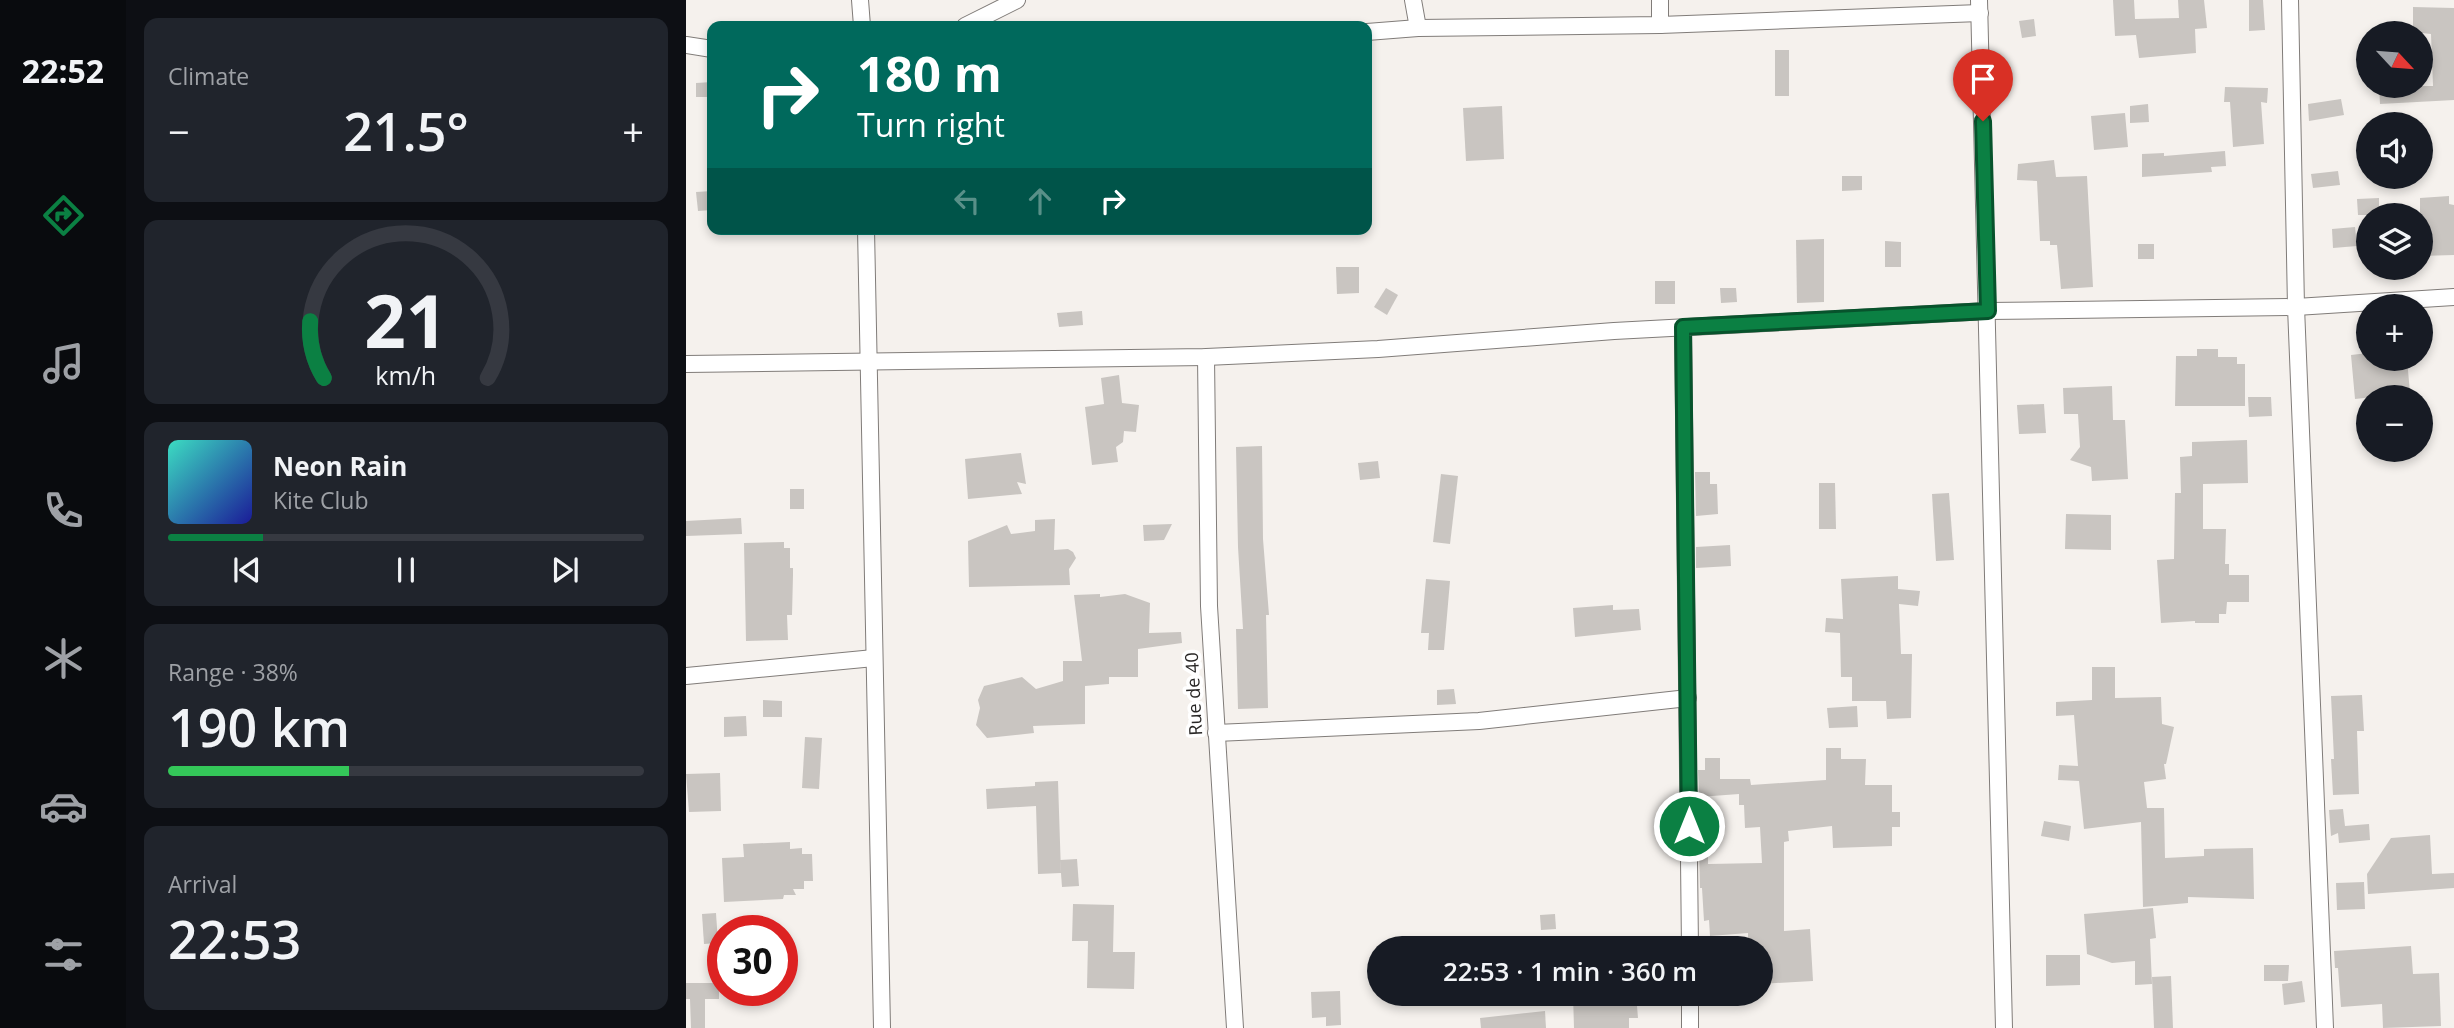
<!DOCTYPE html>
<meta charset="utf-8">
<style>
:root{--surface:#171b24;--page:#20242c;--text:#f1f3f6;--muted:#9ea1a6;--line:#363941;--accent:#0b8043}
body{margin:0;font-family:"Open Sans",sans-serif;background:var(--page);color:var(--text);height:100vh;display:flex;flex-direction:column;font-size:26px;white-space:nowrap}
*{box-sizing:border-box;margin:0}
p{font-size:23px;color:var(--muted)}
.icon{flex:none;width:38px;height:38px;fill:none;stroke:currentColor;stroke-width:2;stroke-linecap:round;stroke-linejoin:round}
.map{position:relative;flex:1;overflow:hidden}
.sheet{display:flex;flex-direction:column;gap:18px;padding:18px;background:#0d0f14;width:560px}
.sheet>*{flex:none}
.top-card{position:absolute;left:21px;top:21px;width:665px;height:214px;border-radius:14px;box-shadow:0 4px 10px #0003;background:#00695c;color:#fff;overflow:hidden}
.needle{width:46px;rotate:116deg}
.tools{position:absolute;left:1670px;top:21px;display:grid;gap:14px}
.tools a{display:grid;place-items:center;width:77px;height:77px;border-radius:50%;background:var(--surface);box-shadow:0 4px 10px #0003;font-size:35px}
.speed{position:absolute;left:21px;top:915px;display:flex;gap:14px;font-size:35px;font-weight:700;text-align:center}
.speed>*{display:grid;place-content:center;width:91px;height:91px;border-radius:50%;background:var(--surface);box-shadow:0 4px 10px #0003;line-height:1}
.speed .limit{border:10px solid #d22;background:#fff;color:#111}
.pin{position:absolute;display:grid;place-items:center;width:60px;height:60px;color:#fff;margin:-72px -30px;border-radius:50% 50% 50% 0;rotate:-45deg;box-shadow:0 0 7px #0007}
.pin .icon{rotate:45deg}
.me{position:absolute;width:77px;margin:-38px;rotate:0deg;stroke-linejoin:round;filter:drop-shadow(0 0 5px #0008)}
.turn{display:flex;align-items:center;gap:24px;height:147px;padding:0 35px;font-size:32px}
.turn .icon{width:91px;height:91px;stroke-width:2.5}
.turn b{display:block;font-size:49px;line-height:60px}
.lanes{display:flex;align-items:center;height:66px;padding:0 35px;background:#0003;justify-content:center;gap:35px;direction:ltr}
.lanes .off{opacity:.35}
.big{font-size:52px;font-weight:600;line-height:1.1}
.sheet .card{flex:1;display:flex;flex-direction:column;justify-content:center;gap:10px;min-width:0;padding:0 24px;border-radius:14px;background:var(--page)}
.sheet .dial{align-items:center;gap:0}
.dial svg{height:182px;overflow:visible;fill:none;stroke:var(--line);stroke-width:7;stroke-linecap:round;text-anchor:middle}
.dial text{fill:var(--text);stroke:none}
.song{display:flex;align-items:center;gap:21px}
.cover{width:84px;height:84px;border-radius:10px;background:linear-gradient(135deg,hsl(170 70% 55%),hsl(240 70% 35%))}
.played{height:7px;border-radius:4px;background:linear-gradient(90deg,var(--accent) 20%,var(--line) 20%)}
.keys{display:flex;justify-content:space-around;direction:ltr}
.heat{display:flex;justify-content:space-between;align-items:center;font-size:38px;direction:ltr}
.charge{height:10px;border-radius:5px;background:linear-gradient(90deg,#34c759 38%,var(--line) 0)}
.trip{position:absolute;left:681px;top:936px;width:406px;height:70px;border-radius:35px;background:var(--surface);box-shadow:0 4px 10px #0003;font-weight:600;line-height:70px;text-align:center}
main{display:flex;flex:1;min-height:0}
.tabs{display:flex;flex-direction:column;width:126px;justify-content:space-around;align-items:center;background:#090b0e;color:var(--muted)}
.tabs .icon{width:49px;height:49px}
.tabs .current{color:var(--accent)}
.tabs b{font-size:32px;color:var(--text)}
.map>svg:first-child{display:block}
.building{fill:#c9c5c1}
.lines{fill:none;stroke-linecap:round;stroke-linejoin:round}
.minor-casing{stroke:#807c79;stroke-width:18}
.minor{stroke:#fff;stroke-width:16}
.route-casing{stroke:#07532c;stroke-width:18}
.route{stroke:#0b8043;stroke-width:12}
.labels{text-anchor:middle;stroke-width:7;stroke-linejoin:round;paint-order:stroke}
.street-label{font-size:18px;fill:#282625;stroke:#fff}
</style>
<main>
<nav class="tabs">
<b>22:52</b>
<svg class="icon current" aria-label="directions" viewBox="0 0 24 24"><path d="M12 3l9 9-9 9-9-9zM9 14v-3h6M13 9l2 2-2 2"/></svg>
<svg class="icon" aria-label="music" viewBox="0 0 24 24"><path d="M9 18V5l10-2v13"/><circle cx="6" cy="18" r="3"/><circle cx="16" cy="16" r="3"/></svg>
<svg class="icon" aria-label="phone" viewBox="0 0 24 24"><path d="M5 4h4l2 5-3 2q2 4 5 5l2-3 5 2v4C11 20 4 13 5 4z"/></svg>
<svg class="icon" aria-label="climate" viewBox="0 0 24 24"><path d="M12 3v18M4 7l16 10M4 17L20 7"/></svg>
<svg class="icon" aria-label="car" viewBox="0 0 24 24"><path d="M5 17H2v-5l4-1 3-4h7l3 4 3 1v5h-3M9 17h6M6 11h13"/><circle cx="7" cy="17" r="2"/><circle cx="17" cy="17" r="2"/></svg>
<svg class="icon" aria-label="filters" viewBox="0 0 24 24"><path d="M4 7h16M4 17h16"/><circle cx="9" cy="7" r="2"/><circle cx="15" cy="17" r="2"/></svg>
</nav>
<section class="sheet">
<div class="card"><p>Climate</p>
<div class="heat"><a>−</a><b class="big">21.5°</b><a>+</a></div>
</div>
<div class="card dial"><svg viewBox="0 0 100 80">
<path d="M14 69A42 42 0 1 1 86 69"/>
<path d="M14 69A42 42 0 0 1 8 44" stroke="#0b8043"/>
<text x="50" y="56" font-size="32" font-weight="700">21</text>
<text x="50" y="72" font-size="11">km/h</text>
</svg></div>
<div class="card">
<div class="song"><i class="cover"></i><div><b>Neon Rain</b><p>Kite Club</p></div></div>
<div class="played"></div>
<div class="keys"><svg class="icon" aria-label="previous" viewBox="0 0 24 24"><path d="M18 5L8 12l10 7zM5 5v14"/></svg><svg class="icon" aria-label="pause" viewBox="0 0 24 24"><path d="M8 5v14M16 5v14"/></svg><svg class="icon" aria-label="next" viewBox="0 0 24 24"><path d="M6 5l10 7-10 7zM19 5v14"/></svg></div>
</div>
<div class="card"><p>Range · 38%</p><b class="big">190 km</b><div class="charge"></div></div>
<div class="card"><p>Arrival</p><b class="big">22:53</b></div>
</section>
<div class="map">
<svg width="1768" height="1028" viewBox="0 0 1768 1028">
<rect width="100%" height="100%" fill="#f5f1ed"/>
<g class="building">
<path d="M1427,0H1448L1449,19L1493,18L1492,0H1518L1521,28L1509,29L1510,53L1453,58L1450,35L1429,36Z"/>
<path d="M1563,0H1577L1579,30L1563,31Z"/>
<path d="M1727,7L1768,8V100L1694,104L1693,86H1747L1745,34L1727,32Z"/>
<path d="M1348,19L1350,36L1336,38L1333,21Z"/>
<rect x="1089" y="50" width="14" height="46"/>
<path d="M26,82V97H10V83Z"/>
<path d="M1539,87L1582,88L1581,103L1575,102L1578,144L1547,147L1544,102H1538Z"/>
<path d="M1655,99L1658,115L1623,121L1622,104Z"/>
<path d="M1462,104L1463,122L1444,123V106Z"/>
<path d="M816,106L818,159L780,161L777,108Z"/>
<path d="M1439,113L1442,147L1408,150L1405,116Z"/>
<path d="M1539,151L1540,166L1525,167L1526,172L1456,177V154L1478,153V156Z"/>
<path d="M1368,160L1370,177L1401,176L1407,287L1375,289L1371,245H1364V241H1354L1351,181L1331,180L1332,164Z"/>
<path d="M1652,171L1654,185L1627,188L1625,174Z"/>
<path d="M1156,176H1176V190L1156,191Z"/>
<path d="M26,191V210L12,211L10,192Z"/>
<path d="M1763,196V204L1768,205V255L1734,256V198Z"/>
<path d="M1693,198V215H1672L1671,199Z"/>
<path d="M1669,227L1671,246L1647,248L1646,229Z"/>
<path d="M1138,239V302L1111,303L1110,240Z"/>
<path d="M1199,241L1215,242V267H1199Z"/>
<rect x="1452" y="244" width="16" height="15"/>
<path d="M650,267H673V293L651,294Z"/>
<rect x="969" y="281" width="20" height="23"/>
<path d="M700,288L712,295L701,315L688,307Z"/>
<path d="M1034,288H1050L1051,302L1035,303Z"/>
<path d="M396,311L397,325L373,327L371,313Z"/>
<path d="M1511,349H1532V357H1551V364H1559V406H1489L1490,356H1511Z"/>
<path d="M1682,353V359H1721L1724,393L1669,399L1665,355Z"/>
<path d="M433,375L436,403L453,405L450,432L438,431L437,442L430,447L432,462L406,465L399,407L418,404L415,378Z"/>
<path d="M1426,386L1427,420H1439L1442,479L1406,481L1405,467L1384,460L1394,447L1392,414H1378L1377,388Z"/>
<path d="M1562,397H1585L1586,416L1563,417Z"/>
<path d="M1358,404L1360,433L1333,434L1331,405Z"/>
<path d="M1561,440L1562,483L1517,484V529H1540L1539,564H1543V575H1563V602H1541L1540,614H1533V623H1509V621L1475,623L1471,560L1488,559L1489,493H1495L1494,457L1506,456V442Z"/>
<path d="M576,446L577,539L583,615H580L582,708L552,709L550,629H557L552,547L550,447Z"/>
<path d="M335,453L340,484L331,482L336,494L282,499L279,459Z"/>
<path d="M692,461L694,478L674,480L672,463Z"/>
<path d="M1009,472H1024V484H1031L1032,514L1010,516Z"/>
<path d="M755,474L772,476L764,544L747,542Z"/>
<path d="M1133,483H1149L1150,529H1133Z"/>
<rect x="104" y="489" width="14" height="20"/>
<path d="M1263,493L1268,560L1250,561L1246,494Z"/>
<path d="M1380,514L1425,515V550L1379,549Z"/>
<path d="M55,518L56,534L0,536V521Z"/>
<path d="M369,519L368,550L382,549L387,552L390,558L383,569L384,585L283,587L282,541L321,525L325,534L349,531V520Z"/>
<path d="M486,524L478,540L458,541L457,525Z"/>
<path d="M98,542V548H104V568H107V575L106,615H101L102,640L60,641L58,543Z"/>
<path d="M1044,545L1045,566L1010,568V547Z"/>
<path d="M1212,576V589L1234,591L1232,606L1213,604L1215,654H1226L1225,718L1201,719L1200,701H1166V677H1155L1154,633L1139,632L1140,618L1157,619L1155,579Z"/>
<path d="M740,579L764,581L758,650H742L743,633H735Z"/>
<path d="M414,594V597L439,594L464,603L463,633L495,632L496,643L452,649V677H423V684L399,686V724L347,726L348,733L301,738L290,725L294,708L292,700L298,686L336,677L350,689L377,681V661H396L388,595Z"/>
<path d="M927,605V610L953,609L955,630L889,637L887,608Z"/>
<path d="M1406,667H1429V698L1475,697L1476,724L1488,727L1480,764H1478L1480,779L1458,782L1461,808H1478L1479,858L1518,856V849L1567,848L1568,899L1502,897V903L1457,907L1455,822L1398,829L1393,781L1372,780L1373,765L1392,766L1388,715L1370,716V702L1406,700Z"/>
<path d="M768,689L770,704L751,705V690Z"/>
<path d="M1676,695L1678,731H1671L1673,794L1647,795L1645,759H1648L1645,696Z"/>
<path d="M77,700L96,701V717H77Z"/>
<path d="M1171,706L1172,727L1143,728L1141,708Z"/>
<path d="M60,716L61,736L38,737V717Z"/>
<path d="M119,737L136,738L133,789L116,788Z"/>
<path d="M1140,748H1155V759H1180L1179,785H1206V812H1214V827H1206V846L1147,848L1146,826L1102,831L1103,841L1098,842V931L1124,929L1127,981L1074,984V948H1062V933L1024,936L1023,920L1018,921L1016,888H1014L1013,850H1022V864L1076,863L1074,827L1059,828L1058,805H1053V794L1013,797L1012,770H1019V758H1034V779H1064L1065,785L1140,780Z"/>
<path d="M34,773L35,811L3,812L0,774Z"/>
<path d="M372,781L375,873L352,874L350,806L301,809L300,789L349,786V782Z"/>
<path d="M1657,809L1659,826L1683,824L1684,840L1653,843L1652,833L1645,836L1643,810Z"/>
<path d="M1358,821L1385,826L1383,841L1355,836Z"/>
<path d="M1744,835L1746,874L1768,873V888L1682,894L1681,874L1705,838Z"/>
<path d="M104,842V849L116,848V854H126L127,881H118V889H107L110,895H98L97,899L38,902L36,858L58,857L57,844Z"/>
<path d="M391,859L393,886L376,887L374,860Z"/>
<path d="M1678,882L1679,909L1651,910L1650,883Z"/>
<path d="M387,904L428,905L427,952H449L448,989L401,988L402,941H386Z"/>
<path d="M1467,908L1470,938L1464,939L1466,984L1449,985V961L1426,963L1401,954L1398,914Z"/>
<path d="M30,913L32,943L18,944L16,914Z"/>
<path d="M869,914L870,929L855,930L854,915Z"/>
<path d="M1725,946L1727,974L1753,973L1755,1026L1697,1028L1696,1004L1655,1007L1652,968H1649L1648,951Z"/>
<path d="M1360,955H1394V985L1360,986Z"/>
<path d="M1578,965H1603L1602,981H1578Z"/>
<path d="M1485,976L1487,1028H1468L1466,977Z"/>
<path d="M1616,981L1619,1002L1598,1005L1596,984Z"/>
<path d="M0,983H33V999H19V1028H5L4,999H0Z"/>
<path d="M654,991L655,1025L640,1026V1017L626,1018L625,992Z"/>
<path d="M887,994H950L952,1018H943V1028H888Z"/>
<path d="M859,1011L860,1028H795L794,1018Z"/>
</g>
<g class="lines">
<defs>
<g id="minor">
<path d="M174,0L176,26"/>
<path d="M727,0L732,28"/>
<path d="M1293,0L1318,1028"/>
<path d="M1604,0L1610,307L1639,1028"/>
<path d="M974,25V0"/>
<path d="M279,26L331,0"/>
<path d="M681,32L732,28L974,25L1294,13"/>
<path d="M0,45L26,49"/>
<path d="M180,229L196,1028"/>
<path d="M997,328L1004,948"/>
<path d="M520,357L523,606L549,1028"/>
<path d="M0,364L520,357L692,349L928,331L1302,311L1610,307L1768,297"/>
<path d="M0,676L188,658"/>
<path d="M530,733L793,721L1002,698"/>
<path d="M1004,994V1028"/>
</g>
</defs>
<use href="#minor" class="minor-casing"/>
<use href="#minor" class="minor"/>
</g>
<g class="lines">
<defs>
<path id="route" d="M1003,826L997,327L1302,311L1297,121"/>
</defs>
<use href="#route" class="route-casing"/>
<use href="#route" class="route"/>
</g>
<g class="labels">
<g class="street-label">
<text transform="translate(508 694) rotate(-93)" y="6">Rue de 40</text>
</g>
</g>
</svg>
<div class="tools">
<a><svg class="needle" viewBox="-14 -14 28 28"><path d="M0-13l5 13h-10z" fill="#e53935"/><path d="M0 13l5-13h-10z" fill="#9ea1a6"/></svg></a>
<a><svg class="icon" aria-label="sound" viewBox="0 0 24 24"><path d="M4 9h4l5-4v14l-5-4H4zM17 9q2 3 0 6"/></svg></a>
<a><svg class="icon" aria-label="layers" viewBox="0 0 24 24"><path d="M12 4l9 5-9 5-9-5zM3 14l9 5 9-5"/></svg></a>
<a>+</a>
<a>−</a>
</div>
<div class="speed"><div class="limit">30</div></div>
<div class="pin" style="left:1297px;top:121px;background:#d93025"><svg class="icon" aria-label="arrive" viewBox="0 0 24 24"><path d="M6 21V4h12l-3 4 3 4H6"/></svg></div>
<svg class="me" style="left:1003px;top:826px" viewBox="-20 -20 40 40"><circle r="17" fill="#0b8043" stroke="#fff" stroke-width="3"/><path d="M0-11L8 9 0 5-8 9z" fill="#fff"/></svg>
<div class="trip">22:53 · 1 min · 360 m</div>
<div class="top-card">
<div class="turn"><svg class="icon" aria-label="right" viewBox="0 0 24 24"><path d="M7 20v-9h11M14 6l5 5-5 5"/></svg><div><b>180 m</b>Turn right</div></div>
<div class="lanes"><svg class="icon off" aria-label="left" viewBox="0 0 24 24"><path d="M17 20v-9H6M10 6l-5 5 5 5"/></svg><svg class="icon off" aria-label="ahead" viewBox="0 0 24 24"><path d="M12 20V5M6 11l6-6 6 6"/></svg><svg class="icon" aria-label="right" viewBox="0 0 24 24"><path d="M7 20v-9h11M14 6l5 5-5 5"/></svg></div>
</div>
</div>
</main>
